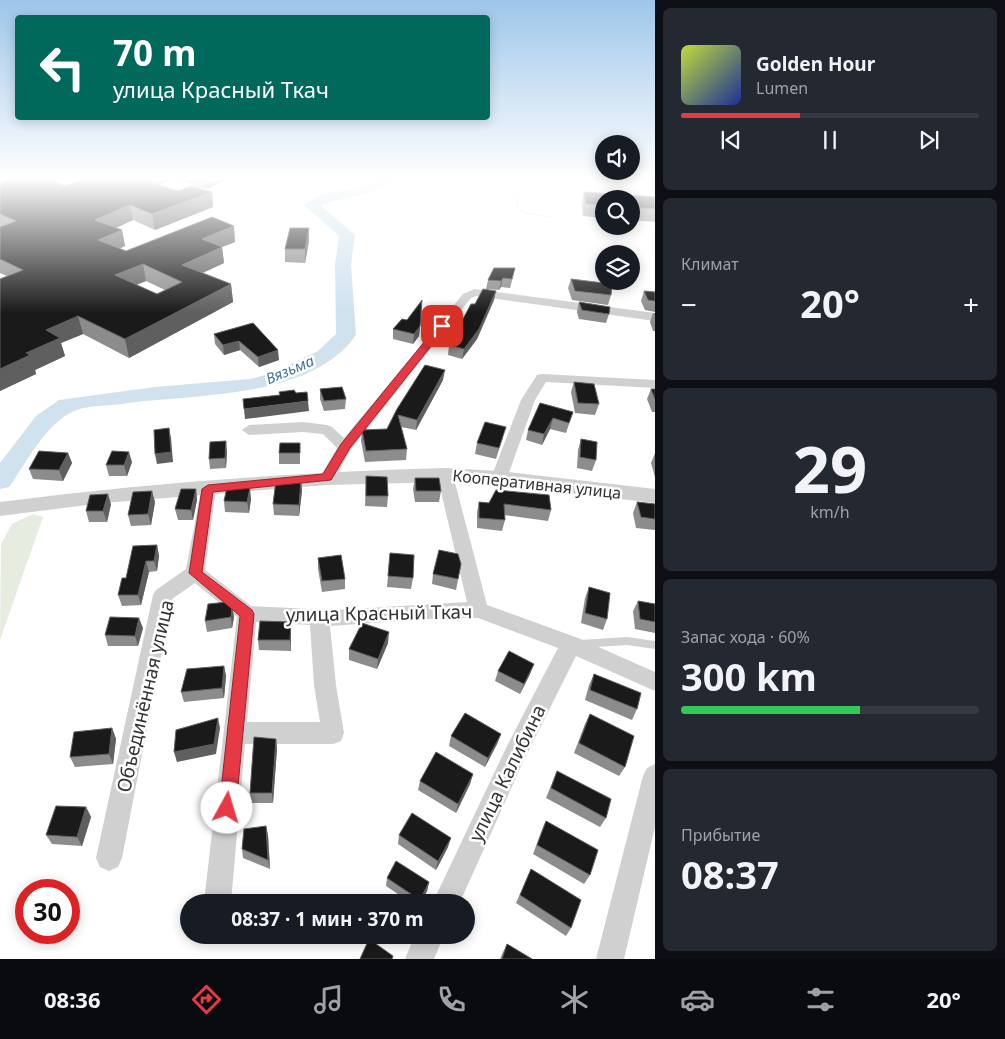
<!DOCTYPE html>
<html lang="ru">
<meta charset="utf-8">
<style>
:root{--surface:#171b24;--page:#242831;--text:#f1f3f6;--muted:#9ea1a6;--line:#363941;--accent:#e63946}
body{margin:0;font-family:"Noto Sans",sans-serif;background:var(--page);color:var(--text);height:100vh;display:flex;flex-direction:column;font-size:19px;white-space:nowrap}
*{box-sizing:border-box;margin:0}
p{font-size:16px;color:var(--muted)}
.icon{flex:none;width:28px;height:28px;fill:none;stroke:currentColor;stroke-width:2;stroke-linecap:round;stroke-linejoin:round}
.map{position:relative;flex:1;overflow:hidden}
.details{display:flex;flex-direction:column;gap:8px;padding:8px;background:#0d0f14;width:350px}
.details>*{flex:none}
.guide{position:absolute;left:15px;top:15px;width:475px;height:105px;border-radius:5px;box-shadow:0 2px 12px #0003;background:#00695c;color:#fff;overflow:hidden}
.tools{position:absolute;left:595px;top:135px;display:grid;gap:10px}
.tools a{display:grid;place-items:center;width:45px;height:45px;border-radius:50%;background:var(--surface);box-shadow:0 2px 12px #0003;font-size:25px}
.speed{position:absolute;left:15px;top:879px;display:flex;gap:10px;font-size:25px;font-weight:700;text-align:center}
.speed>*{display:grid;place-content:center;width:65px;height:65px;border-radius:50%;background:var(--surface);box-shadow:0 2px 12px #0003;line-height:1}
.speed .limit{border:8px solid #d22;background:#fff;color:#111}
.pin{position:absolute;display:grid;place-items:center;width:42px;height:42px;color:#fff;margin:-21px;border-radius:10px;box-shadow:0 2px 8px #0006}
.me{position:absolute;width:55px;margin:-28px;rotate:6deg;stroke-linejoin:round;filter:drop-shadow(0 0 4px #0008)}
.turn{display:flex;align-items:center;gap:18px;height:105px;padding:0 15px;font-size:22px}
.turn .icon{width:65px;height:65px;stroke-width:2.5}
.turn b{display:block;font-size:35px;line-height:42px}
.big{font-size:38px;font-weight:700;line-height:1.1}
.details .widget{flex:1;display:flex;flex-direction:column;justify-content:center;gap:8px;min-width:0;padding:0 18px;border-radius:8px;background:var(--page)}
.details .dial{align-items:center;gap:0}
.dial b{font-size:65px;line-height:1}
.song{display:flex;align-items:center;gap:15px}
.cover{width:60px;height:60px;border-radius:8px;background:linear-gradient(135deg,hsl(70 70% 55%),hsl(230 70% 35%))}
.played{height:5px;border-radius:2px;background:linear-gradient(90deg,var(--accent) 40%,var(--line) 40%)}
.keys{display:flex;justify-content:space-around;direction:ltr}
.heat{display:flex;justify-content:space-between;align-items:center;font-size:28px;direction:ltr}
.charge{height:8px;border-radius:4px;background:linear-gradient(90deg,#34c759 60%,var(--line) 0)}
.trip{position:absolute;left:180px;top:894px;width:295px;height:50px;border-radius:25px;background:var(--surface);box-shadow:0 2px 12px #0003;font-weight:700;line-height:50px;text-align:center}
.menu{display:flex;height:80px;justify-content:space-around;align-items:center;background:#090b0e;color:var(--muted)}
.menu .icon{width:35px;height:35px}
.menu .on{color:var(--accent)}
.menu b{font-size:22px;color:var(--text)}
main{display:flex;flex:1;min-height:0}
.map>svg:first-child{display:block}
.green{fill:#e6ecdf}
.lines{fill:none;stroke-linecap:round;stroke-linejoin:round}
.river{fill:#cfe2ee;fill-rule:evenodd}
.path{stroke:#cdcdcd;stroke-width:1;stroke-dasharray:1 1;stroke-linecap:butt}
.service{fill:#d0d0d0;fill-rule:evenodd}
.minor{fill:#d0d0d0;fill-rule:evenodd}
.tertiary{fill:#d0d0d0;fill-rule:evenodd}
.wall{fill:#8c8c8c;fill-rule:evenodd}
.shaded-wall{fill:#5f5f5f}
.building{fill:#1a1a1a;stroke:#5f5f5f;fill-rule:evenodd}
.route{fill:#e63946;stroke:#96252e}
.labels{text-anchor:middle;stroke-width:5;stroke-linejoin:round;paint-order:stroke}
.far-water-label{font-size:15px;font-style:italic;fill:#3f7597;stroke:#fff}
.street-label{font-size:16px;fill:#333;stroke:#fff}
.near-street-label{font-size:19px;fill:#333;stroke:#fff}
</style>
<main>
<div class="map">
<svg width="655" height="959" viewBox="0 0 655 959">
<rect width="100%" height="100%" fill="#fff"/>
<path class="green" d="M33,514L43,517L0,640L1,544L12,524Z"/>
<g class="lines">
<path class="river" d="M379,178H397C380,197 342,195 321,206L355,235L351,264L356,335C311,400 191,394 121,404C107,406 85,405 72,412C44,426 27,462 9,487L0,489V463L36,416L59,400L155,387L250,379L272,373L318,351L336,334L335,264L339,236L304,205L320,195L360,187Z"/>
<path class="path" d="M510,178L518,209L527,213L555,218"/>
<path class="service" d="M627,637L655,641V649L627,645L580,648L577,647L575,644L577,641L580,640Z"/>
<g class="minor">
<path d="M474,289L655,313V321L476,296L471,298L351,449L333,482H321L319,478L337,448L323,434L303,432L249,435L242,430L249,425L303,422L327,425L332,427L344,438L463,294Z"/>
<path d="M542,374L655,380V388L546,382L535,400L507,478L505,482H493L491,478L521,400L537,375Z"/>
<path d="M445,470L451,471L453,475L487,605L578,638L655,672V691L576,656L523,762L460,902H433L507,746L558,648L478,618H443L330,626L336,685L344,733L341,741L333,744H245L231,902H204L237,617L195,583L172,599L122,858L118,867L109,871L100,867L96,858L153,595L156,590L186,569L202,485H214L216,489L205,570L251,606L335,610L467,602L437,475L439,471ZM256,622L310,625L314,685L320,722H247Z"/>
<path d="M655,764V827L624,959H596L643,776L647,768Z"/>
<path d="M415,935H444L434,959H405Z"/>
</g>
<path class="tertiary" d="M445,468L499,471L655,489V503L499,485L445,482L327,485L103,503L0,516V502C148,483 296,472 445,468Z"/>
</g>
<g class="wall">
<path d="M0,178H45L66,186L83,179L80,178H231L207,189L174,179L159,185L178,191L212,192L213,207L155,230L133,220L116,228L122,230L125,246L119,249L126,251L235,242L222,247L224,263L203,273L231,284L233,302L129,358L83,334L61,343L65,356L35,370L36,374L0,391V279L7,276L0,273ZM146,281L165,290L157,294L136,285Z"/>
<path d="M584,192L655,197V222L631,220V199H604V218L583,216L582,204Z"/>
<path d="M309,228V241L305,263L285,262V249Z"/>
<path d="M494,268L513,277L510,288L501,287L499,290L486,289L488,280Z"/>
<path d="M571,279L611,295L608,305L572,300L568,288Z"/>
<path d="M496,291L494,300L477,339L462,359L448,355L449,345L475,304Z"/>
<path d="M644,291L655,292V312L645,310L641,301Z"/>
<path d="M579,302L609,314L606,323L579,319L577,312Z"/>
<path d="M653,313H655V331H653L650,322Z"/>
<path d="M253,323L279,360L259,367L240,350L224,355L215,344L214,334Z"/>
<path d="M420,326L419,336L413,344L393,339V329Z"/>
<path d="M443,380L416,430L401,427L407,449L406,460L365,462L361,441L362,430L387,429L397,409Z"/>
<path d="M574,382L599,404L595,415L575,413L571,392Z"/>
<path d="M320,389L346,399L345,409L324,411L320,399Z"/>
<path d="M651,389H655V412H652L647,399Z"/>
<path d="M540,403L573,412L566,433L550,429L542,445L526,440L528,430Z"/>
<path d="M503,437L496,459L475,454L477,443Z"/>
<path d="M581,439L596,460L592,471L577,468L578,450Z"/>
<path d="M300,443V464H279V453Z"/>
<path d="M227,452L226,468L210,469L209,459Z"/>
<path d="M68,453L72,463L63,481L33,479L29,469Z"/>
<path d="M655,453V477L651,463Z"/>
<path d="M132,462L127,476H109L106,465Z"/>
<path d="M366,476L388,496L387,507L365,506Z"/>
<path d="M415,478L441,491L439,502H415L413,489Z"/>
<path d="M301,480L302,491L299,516L274,515L273,504Z"/>
<path d="M196,489L197,500L193,520H178L175,509Z"/>
<path d="M496,490L551,510L548,521L504,515L505,520L502,531L477,528V512L479,502L489,503Z"/>
<path d="M251,499L249,513L225,512L224,501Z"/>
<path d="M155,502L151,525L131,526L128,515Z"/>
<path d="M637,502L655,504V530L636,528L633,513Z"/>
<path d="M111,504L107,522H89L86,511Z"/>
<path d="M157,545L159,556L157,571L149,572L141,605L122,606L118,595Z"/>
<path d="M390,553L413,578L411,589L387,587Z"/>
<path d="M318,558L345,579V589L322,592L318,569Z"/>
<path d="M461,564L456,590L432,584L433,574Z"/>
<path d="M589,587L607,619L603,630L581,623L585,598Z"/>
<path d="M638,601L655,604V633L635,629L633,611Z"/>
<path d="M232,606L234,617L232,628L207,632L205,621Z"/>
<path d="M143,628L138,646H108L105,635Z"/>
<path d="M291,632V651L259,650L258,640Z"/>
<path d="M388,643L377,669L349,660V649Z"/>
<path d="M224,666L226,676L224,698L184,702L181,692Z"/>
<path d="M498,671L530,674L520,694L495,681Z"/>
<path d="M594,674L637,709L632,720L585,700L589,685Z"/>
<path d="M590,714L625,767L619,776L574,753L585,724Z"/>
<path d="M112,728L116,739L113,764L75,767L70,757Z"/>
<path d="M501,734L497,744L485,767L449,746L451,736Z"/>
<path d="M276,739L277,749L273,803H251L250,793Z"/>
<path d="M557,771L606,818L600,827L546,798Z"/>
<path d="M473,774L470,784L456,813L418,790L420,781Z"/>
<path d="M86,807L91,817L82,846L52,844L46,835Z"/>
<path d="M546,821L590,875L584,884L533,854L542,830Z"/>
<path d="M266,826L268,835L270,869L243,858L242,849Z"/>
<path d="M399,835L448,847L436,870L398,844Z"/>
<path d="M531,869L571,928L566,936L516,903Z"/>
<path d="M387,878L429,882L427,891L421,902H410L386,886Z"/>
<path d="M507,944L532,959H500L503,952Z"/>
</g>
<g class="shaded-wall">
<path d="M1,178H25L4,185Z"/>
<path d="M137,178H174V179L139,193Z"/>
<path d="M206,178H231L207,189Z"/>
<path d="M212,192L213,207L155,230L152,214Z"/>
<path d="M130,205L133,220L98,236L95,220Z"/>
<path d="M234,226L235,242L222,247L224,263L184,281L182,265L202,239Z"/>
<path d="M309,228V241L305,263V249Z"/>
<path d="M122,230L125,246L102,256L98,240Z"/>
<path d="M143,264L146,281L119,292L115,275Z"/>
<path d="M503,278L501,287L499,290L501,281Z"/>
<path d="M231,284L233,302L129,358L125,339Z"/>
<path d="M496,291L494,300L477,339L462,359L464,349Z"/>
<path d="M78,316L83,334L61,343L65,356L35,370L36,374L0,391V369L26,353L46,330Z"/>
<path d="M420,326L419,336L413,344L414,334Z"/>
<path d="M239,341L240,350L224,355L223,345Z"/>
<path d="M278,350L279,360L259,367L258,357Z"/>
<path d="M445,370L443,380L416,430L417,420Z"/>
<path d="M308,401L309,411L245,419L244,409Z"/>
<path d="M553,418L550,429L542,445L544,434Z"/>
<path d="M169,428L171,438L173,462L157,464L155,454Z"/>
<path d="M226,441L227,452L226,468L225,458Z"/>
<path d="M129,452L132,462L127,476L124,465Z"/>
<path d="M68,453L72,463L63,481L59,470Z"/>
<path d="M301,480L302,491L299,516V505Z"/>
<path d="M250,488L251,499L249,513L247,502Z"/>
<path d="M196,489L197,500L193,520L191,510Z"/>
<path d="M152,491L155,502L151,525L148,514Z"/>
<path d="M108,494L111,504L107,522L103,511Z"/>
<path d="M157,545L159,556L157,571L154,561Z"/>
<path d="M146,561L149,572L141,605L138,595Z"/>
<path d="M232,606L234,617L232,628L231,617Z"/>
<path d="M139,618L143,628L138,646L135,636Z"/>
<path d="M291,622V651L290,640Z"/>
<path d="M389,632L388,643L377,669L378,659Z"/>
<path d="M534,664L530,674L520,694L524,684Z"/>
<path d="M224,666L226,676L224,698L222,688Z"/>
<path d="M218,718L220,728L216,754L177,762L174,752Z"/>
<path d="M112,728L116,739L113,764L109,754Z"/>
<path d="M501,734L497,744L485,767L488,758Z"/>
<path d="M276,739L277,749L273,803L272,793Z"/>
<path d="M473,774L470,784L456,813L458,804Z"/>
<path d="M86,807L91,817L82,846L77,837Z"/>
<path d="M266,826L268,835L270,869L268,860Z"/>
<path d="M451,838L448,847L436,870L438,861Z"/>
<path d="M429,882L427,891L421,902H420Z"/>
</g>
<g class="building">
<path d="M17,178H45L66,186L86,178H137L178,191L191,186L212,192L152,214L130,205L95,220L122,230L98,240L126,251L212,217L234,226L202,239L222,247L182,265L231,284L125,339L78,316L46,330L60,338L26,353L30,355L0,369V279L23,270L0,259V227L16,221L0,214V184ZM143,264L182,282L157,294L115,275Z"/>
<path d="M584,192L655,197V209L631,207V199H604V205L586,204Z"/>
<path d="M290,228H309L305,249H285Z"/>
<path d="M494,268H515L512,279L503,278L501,281L488,280Z"/>
<path d="M571,279L612,284L611,295L575,291Z"/>
<path d="M483,289L496,291L479,329L464,349L449,345L471,304H475Z"/>
<path d="M644,291L655,292V301L648,300Z"/>
<path d="M422,300L420,326L414,334L393,329L402,319L407,320Z"/>
<path d="M579,302L610,307L609,314L582,310Z"/>
<path d="M253,323L278,350L258,357L239,341L223,345L214,334Z"/>
<path d="M425,365L445,370L417,420L398,415L407,449L366,451L362,430L387,429L397,409Z"/>
<path d="M574,382L594,384L599,404L578,403Z"/>
<path d="M342,387L346,399L324,401L320,389Z"/>
<path d="M651,389H655V399Z"/>
<path d="M294,390L296,393L307,392L308,401L244,409L243,399L280,395L279,392Z"/>
<path d="M540,403L573,412L569,423L553,418L544,434L528,430Z"/>
<path d="M485,422L506,427L499,448L477,443Z"/>
<path d="M169,428L171,452L155,454L154,430Z"/>
<path d="M581,439L597,442L596,460L580,457Z"/>
<path d="M226,441L225,458L209,459L210,442Z"/>
<path d="M280,443H300V453H279Z"/>
<path d="M39,451L68,453L59,470L29,469Z"/>
<path d="M112,451L129,452L124,465H106Z"/>
<path d="M366,476L387,477L388,496H366Z"/>
<path d="M415,478H439L441,491H416Z"/>
<path d="M276,480H301L299,505L273,504Z"/>
<path d="M227,487L250,488L247,502L224,501Z"/>
<path d="M181,489H196L191,510L175,509Z"/>
<path d="M496,490L549,495L551,510L504,504L505,520L479,518V502L489,503Z"/>
<path d="M152,491L148,514L128,515L133,492Z"/>
<path d="M108,494L103,511H86L90,495Z"/>
<path d="M637,502L655,504V519L641,517Z"/>
<path d="M157,545L154,561H146L138,595H118L122,578H126L133,546Z"/>
<path d="M439,550L458,554L461,564L458,579L433,574Z"/>
<path d="M390,553L414,555L413,578L388,576Z"/>
<path d="M341,555L345,579L322,581L318,558Z"/>
<path d="M589,587L610,593L607,619L585,613Z"/>
<path d="M638,601L655,604V622L640,619Z"/>
<path d="M227,602L232,606L231,617L205,621L208,604Z"/>
<path d="M110,617L139,618L135,636L105,635Z"/>
<path d="M260,621L291,622L290,640H258Z"/>
<path d="M362,623L389,632L378,659L349,649Z"/>
<path d="M509,651L534,664L524,684L498,671Z"/>
<path d="M224,666L222,688L181,692L187,669Z"/>
<path d="M594,674L641,693L637,709L590,690Z"/>
<path d="M465,713L501,734L488,758L451,736Z"/>
<path d="M590,714L634,736L625,767L579,743Z"/>
<path d="M218,718L214,744L174,752L176,730Z"/>
<path d="M112,728L109,754L70,757L74,732Z"/>
<path d="M254,737L276,739L272,793H250Z"/>
<path d="M436,752L473,774L458,804L420,781Z"/>
<path d="M557,771L611,799L606,818L551,788Z"/>
<path d="M56,806L86,807L77,837L46,835Z"/>
<path d="M412,813L451,838L438,861L399,835Z"/>
<path d="M546,821L598,850L590,875L537,845Z"/>
<path d="M266,826L268,860L242,849L244,829Z"/>
<path d="M396,861L429,882L420,900L387,878Z"/>
<path d="M531,869L581,900L571,928L520,895Z"/>
<path d="M267,901V902H233Z"/>
<path d="M369,939L393,956L392,959H360Z"/>
<path d="M507,944L532,959H502Z"/>
</g>
<linearGradient id="sky" x2="0" y2="1"><stop stop-color="#9ec6ea"/><stop offset="0.57" stop-color="#fff"/><stop offset="1" stop-color="#fff" stop-opacity="0"/></linearGradient>
<rect width="655" height="313" fill="url(#sky)"/>
<path class="route" d="M439,324L447,326L350,448L331,480L213,492L202,572L252,610L254,614L236,808L233,814L227,817L221,814L219,808L240,616L189,573L202,489L208,485L323,474L341,444Z"/>
<g class="labels">
<g class="far-water-label">
<text transform="translate(290 370) rotate(-23)" y="5">Вязьма</text>
</g>
<g class="street-label">
<text transform="translate(537 484) rotate(6)" y="6">Кооперативная улица</text>
</g>
<g class="near-street-label">
<text transform="translate(379 613) rotate(-1)" y="7">улица Красный Ткач</text>
<text transform="translate(145 696) rotate(-77)" y="7">Объединённая улица</text>
<text transform="translate(507 773) rotate(-64)" y="7">улица Калибина</text>
</g>
</g>
</svg>
<div class="tools">
<a><svg class="icon" aria-label="sound" viewBox="0 0 24 24"><path d="M4 9h4l5-4v14l-5-4H4zM17 9q2 3 0 6"/></svg></a>
<a><svg class="icon" aria-label="search" viewBox="0 0 24 24"><circle cx="10" cy="10" r="6"/><path d="M15 15l6 6"/></svg></a>
<a><svg class="icon" aria-label="layers" viewBox="0 0 24 24"><path d="M12 4l9 5-9 5-9-5zM3 14l9 5 9-5"/></svg></a>
</div>
<div class="speed"><div class="limit">30</div></div>
<div class="pin" style="left:442px;top:326px;background:#d93025"><svg class="icon" aria-label="arrive" viewBox="0 0 24 24"><path d="M6 21V4h12l-3 4 3 4H6"/></svg></div>
<svg class="me" style="left:227px;top:808px" viewBox="-20 -20 40 40"><circle r="19" fill="#fff"/><path d="M0-13L10 11 0 6-10 11z" fill="#e63946"/></svg>
<div class="trip">08:37 · 1 мин · 370 m</div>
<div class="guide">
<div class="turn"><svg class="icon" aria-label="left" viewBox="0 0 24 24"><path d="M17 20v-9H6M10 6l-5 5 5 5"/></svg><div><b>70 m</b>улица Красный Ткач</div></div>
</div>
</div>
<section class="details">
<div class="widget">
<div class="song"><i class="cover"></i><div><b>Golden Hour</b><p>Lumen</p></div></div>
<div class="played"></div>
<div class="keys"><svg class="icon" aria-label="previous" viewBox="0 0 24 24"><path d="M18 5L8 12l10 7zM5 5v14"/></svg><svg class="icon" aria-label="pause" viewBox="0 0 24 24"><path d="M8 5v14M16 5v14"/></svg><svg class="icon" aria-label="next" viewBox="0 0 24 24"><path d="M6 5l10 7-10 7zM19 5v14"/></svg></div>
</div>
<div class="widget"><p>Климат</p>
<div class="heat"><a>−</a><b class="big">20°</b><a>+</a></div>
</div>
<div class="widget dial"><b>29</b><p>km/h</p></div>
<div class="widget"><p>Запас хода · 60%</p><b class="big">300 km</b><div class="charge"></div></div>
<div class="widget"><p>Прибытие</p><b class="big">08:37</b></div>
</section>
</main>
<nav class="menu">
<b>08:36</b>
<svg class="icon on" aria-label="directions" viewBox="0 0 24 24"><path d="M12 3l9 9-9 9-9-9zM9 14v-3h6M13 9l2 2-2 2"/></svg>
<svg class="icon" aria-label="music" viewBox="0 0 24 24"><path d="M9 18V5l10-2v13"/><circle cx="6" cy="18" r="3"/><circle cx="16" cy="16" r="3"/></svg>
<svg class="icon" aria-label="phone" viewBox="0 0 24 24"><path d="M5 4h4l2 5-3 2q2 4 5 5l2-3 5 2v4C11 20 4 13 5 4z"/></svg>
<svg class="icon" aria-label="climate" viewBox="0 0 24 24"><path d="M12 3v18M4 7l16 10M4 17L20 7"/></svg>
<svg class="icon" aria-label="car" viewBox="0 0 24 24"><path d="M5 17H2v-5l4-1 3-4h7l3 4 3 1v5h-3M9 17h6M6 11h13"/><circle cx="7" cy="17" r="2"/><circle cx="17" cy="17" r="2"/></svg>
<svg class="icon" aria-label="filters" viewBox="0 0 24 24"><path d="M4 7h16M4 17h16"/><circle cx="9" cy="7" r="2"/><circle cx="15" cy="17" r="2"/></svg>
<b>20°</b>
</nav>
